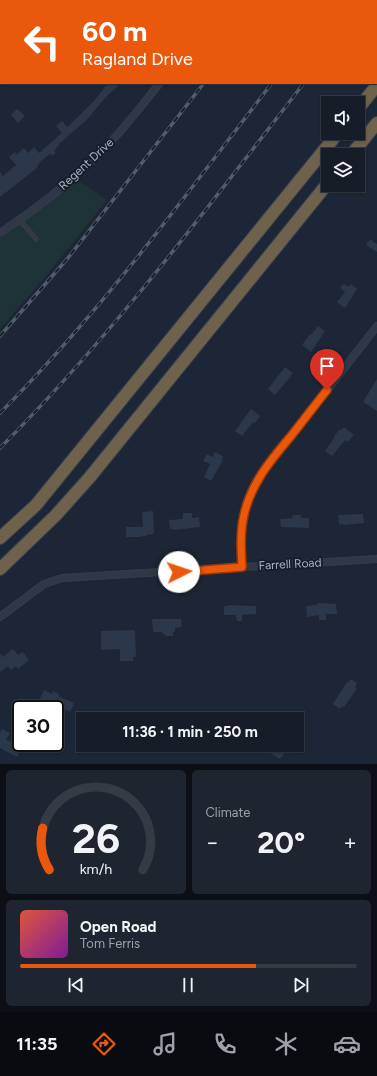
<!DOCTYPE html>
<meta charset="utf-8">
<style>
:root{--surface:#161c28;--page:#1f2530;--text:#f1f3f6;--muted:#9ea1a8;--line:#353a45;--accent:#ea580c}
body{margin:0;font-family:Figtree,sans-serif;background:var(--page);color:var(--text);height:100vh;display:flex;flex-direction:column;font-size:15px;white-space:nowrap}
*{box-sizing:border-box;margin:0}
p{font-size:13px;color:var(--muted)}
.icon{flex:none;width:22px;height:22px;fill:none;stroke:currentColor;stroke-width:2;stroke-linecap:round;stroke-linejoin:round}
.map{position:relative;height:764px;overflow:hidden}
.side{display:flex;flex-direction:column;gap:6px;padding:6px;background:#0c0f16;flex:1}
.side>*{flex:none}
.top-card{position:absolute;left:0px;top:0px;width:377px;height:84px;box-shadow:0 1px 3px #0004,0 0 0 1px var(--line);background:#ea580c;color:#fff;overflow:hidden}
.controls{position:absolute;left:321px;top:96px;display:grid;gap:8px}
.controls a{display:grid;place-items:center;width:44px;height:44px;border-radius:0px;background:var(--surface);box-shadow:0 1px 3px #0004,0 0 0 1px var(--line);font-size:20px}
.speed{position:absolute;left:12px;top:700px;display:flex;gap:8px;font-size:20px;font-weight:700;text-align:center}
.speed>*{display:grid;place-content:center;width:52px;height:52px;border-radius:50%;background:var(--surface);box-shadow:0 1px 3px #0004,0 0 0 1px var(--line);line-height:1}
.speed .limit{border:2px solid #111;border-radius:6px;background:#fff;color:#111}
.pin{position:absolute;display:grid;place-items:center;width:34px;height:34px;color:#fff;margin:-41px -17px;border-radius:50% 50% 50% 0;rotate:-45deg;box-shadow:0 0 4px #0007}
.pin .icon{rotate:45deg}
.me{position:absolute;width:44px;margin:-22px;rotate:86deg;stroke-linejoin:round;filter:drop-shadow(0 0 3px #0008)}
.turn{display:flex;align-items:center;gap:14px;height:84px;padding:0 16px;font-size:18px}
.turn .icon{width:52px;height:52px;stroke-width:2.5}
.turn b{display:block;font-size:28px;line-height:34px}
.big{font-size:30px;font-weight:700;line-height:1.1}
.side .tile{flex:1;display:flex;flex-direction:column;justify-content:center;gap:6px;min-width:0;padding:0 14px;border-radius:6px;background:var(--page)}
.side .dial{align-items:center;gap:0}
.dial svg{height:104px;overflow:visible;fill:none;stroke:var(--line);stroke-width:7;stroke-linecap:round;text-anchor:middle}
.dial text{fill:var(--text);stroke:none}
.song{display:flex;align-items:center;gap:12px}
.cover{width:48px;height:48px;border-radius:6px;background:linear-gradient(135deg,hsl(10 70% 55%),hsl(290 70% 35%))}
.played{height:4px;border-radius:2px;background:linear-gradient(90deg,var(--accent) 70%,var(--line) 70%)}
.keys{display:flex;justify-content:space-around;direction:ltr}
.heat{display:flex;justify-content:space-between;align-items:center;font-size:22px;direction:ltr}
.side .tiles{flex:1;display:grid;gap:6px;grid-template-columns:1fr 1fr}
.tile:last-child{grid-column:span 2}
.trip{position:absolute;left:76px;top:712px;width:228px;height:40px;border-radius:0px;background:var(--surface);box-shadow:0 1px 3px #0004,0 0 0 1px var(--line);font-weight:700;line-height:40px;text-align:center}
.menu{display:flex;height:64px;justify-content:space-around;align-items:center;background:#090b10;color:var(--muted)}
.menu .icon{width:28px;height:28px}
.menu .current{color:var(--accent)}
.menu b{font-size:18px;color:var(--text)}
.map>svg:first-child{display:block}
.green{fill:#1e3338}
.building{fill:#2b374b}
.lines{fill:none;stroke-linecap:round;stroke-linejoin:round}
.lane-casing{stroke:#394250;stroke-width:5}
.street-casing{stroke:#394250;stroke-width:8}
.highway-casing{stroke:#38404e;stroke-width:14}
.lane{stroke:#303847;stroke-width:3.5}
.street{stroke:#303847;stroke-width:7}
.highway{stroke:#6e624c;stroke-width:12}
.rail-casing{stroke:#515c6f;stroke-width:3.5}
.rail{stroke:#161e2b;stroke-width:2;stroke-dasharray:6;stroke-linecap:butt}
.route-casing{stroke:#983908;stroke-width:10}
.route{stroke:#ea580c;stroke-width:7}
.labels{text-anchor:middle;stroke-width:4;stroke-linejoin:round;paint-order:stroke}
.street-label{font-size:12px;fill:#a9b3c5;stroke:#161e2b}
</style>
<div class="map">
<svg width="377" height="764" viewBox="0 0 377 764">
<rect width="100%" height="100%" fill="#1d2636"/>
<path class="green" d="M77,180L107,200L46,276L0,329V238L45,206Z"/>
<g class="building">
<path d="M108,83H121L106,97L84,123V122L60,143L54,151L56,152L52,156L50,154L41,161L37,166L38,167L0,197V172L3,176L16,165L9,157L15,152L16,155L24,148L28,153L34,147L39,153L62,133L56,126L62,121L67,127L73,122L94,101Z"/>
<path d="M17,109L25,116L18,123L11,115Z"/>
<path d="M370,239L377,244V252L366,245Z"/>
<path d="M344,284L349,287L351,284L357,289L345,308L337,302L345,292L340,288Z"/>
<path d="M318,326L325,331L311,352L302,345L310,334L311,335Z"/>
<path d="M285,367L293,373L290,376H291L275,395L268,389Z"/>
<path d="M377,379V411L363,402Z"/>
<path d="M251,409L260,416L254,424L253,422L242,436L235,431Z"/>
<path d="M344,427L354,435L348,442L345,440L332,456L325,451L335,437L334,436L340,429L341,430Z"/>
<path d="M215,452L223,456L222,460H223L211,481L204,477L210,464L203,461L207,454L213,457Z"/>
<path d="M153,511L154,534L146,535L147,536H141V537H126V527H143L142,512Z"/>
<path d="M183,513H192V518L199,517L200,527L174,530V529H170L169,520L183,519Z"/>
<path d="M363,514L364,523L343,525V524H339L338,515Z"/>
<path d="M292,515H301V518H309V528L281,527L280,519L293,518Z"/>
<path d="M317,603L336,604L337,614H326V620H319V615L307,617L306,606L317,605Z"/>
<path d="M228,605L256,606V614L242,615V621H237L236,615H224V606H228Z"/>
<path d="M152,619H181L182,627L175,628V632H173V636H166L161,632H153Z"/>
<path d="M135,630L136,657H133V661H120V649L101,650V631Z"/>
<path d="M13,649L18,655L23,652L29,660L18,669L16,666L11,670L8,666L0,672V653L3,657Z"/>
<path d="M351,679L357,683L355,687L357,688L349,700L344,707L342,706L340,709L333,704L347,682L348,683Z"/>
<path d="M44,690L52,694L53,691L59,694L58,696L74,703L70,712L62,708L61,710L49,705L47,709L37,705Z"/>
<path d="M2,729L10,733L6,740L22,747L17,757L0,748V733Z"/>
<path d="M257,745H290L280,759Z"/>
</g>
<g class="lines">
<defs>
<path id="lane" d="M20,220L36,239"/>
<g id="street">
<path d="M10,1L11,0"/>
<path d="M224,1L225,0"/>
<path d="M0,14L1,13"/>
<path d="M0,233C35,210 68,184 98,155C121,133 140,107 160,83"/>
<path d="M242,567C241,542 241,518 250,494C261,468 282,447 300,425C326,392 351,359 377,326"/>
<path d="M0,617L44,584L62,578L377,559"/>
</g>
<g id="highway">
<path d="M358,109L377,85"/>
<path d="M351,155L377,123"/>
<path d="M0,538L36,505L338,133"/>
<path d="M0,569L56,515L90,477L328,183"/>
</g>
</defs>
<use href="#lane" class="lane-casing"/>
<use href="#street" class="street-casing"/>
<use href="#highway" class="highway-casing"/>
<use href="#lane" class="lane"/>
<use href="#street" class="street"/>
<use href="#highway" class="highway"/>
<defs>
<g id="rail">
<path d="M267,1L268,0"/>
<path d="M335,1L336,0"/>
<path d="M362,1V0"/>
<path d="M0,336L68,258L204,83"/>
<path d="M0,413C101,312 185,196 272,83"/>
<path d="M0,448C112,336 207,208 304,83"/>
</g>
</defs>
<use href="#rail" class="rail-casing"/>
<use href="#rail" class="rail"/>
</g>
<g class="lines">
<defs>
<path id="route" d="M179,572L242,567C241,549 240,532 244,515C251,483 271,460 291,436C303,421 315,405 327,390"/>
</defs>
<use href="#route" class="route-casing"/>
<use href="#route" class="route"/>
</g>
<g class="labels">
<g class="street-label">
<text transform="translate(86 164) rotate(-43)" y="4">Regent Drive</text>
<text transform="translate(290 564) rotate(-3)" y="4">Farrell Road</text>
</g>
</g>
</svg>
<div class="controls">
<a><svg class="icon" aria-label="sound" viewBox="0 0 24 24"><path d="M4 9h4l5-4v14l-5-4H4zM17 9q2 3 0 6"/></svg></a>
<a><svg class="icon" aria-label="layers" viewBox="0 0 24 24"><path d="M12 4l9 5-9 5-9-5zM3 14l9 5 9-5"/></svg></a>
</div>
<div class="speed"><div class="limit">30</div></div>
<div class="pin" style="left:327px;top:390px;background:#d93025"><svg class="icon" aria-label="arrive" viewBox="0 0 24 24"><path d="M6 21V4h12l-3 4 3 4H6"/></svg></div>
<svg class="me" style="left:179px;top:572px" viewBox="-20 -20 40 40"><circle r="19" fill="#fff"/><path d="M0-13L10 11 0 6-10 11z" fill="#ea580c"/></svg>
<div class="trip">11:36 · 1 min · 250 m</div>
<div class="top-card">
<div class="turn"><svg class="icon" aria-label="left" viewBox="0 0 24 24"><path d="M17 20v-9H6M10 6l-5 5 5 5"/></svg><div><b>60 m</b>Ragland Drive</div></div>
</div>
</div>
<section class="side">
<div class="tiles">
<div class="tile dial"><svg viewBox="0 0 100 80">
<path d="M14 69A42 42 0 1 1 86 69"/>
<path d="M14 69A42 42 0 0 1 9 37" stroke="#ea580c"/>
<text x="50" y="56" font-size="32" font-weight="700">26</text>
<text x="50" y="72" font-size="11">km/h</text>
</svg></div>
<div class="tile"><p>Climate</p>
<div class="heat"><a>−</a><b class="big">20°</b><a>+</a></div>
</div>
<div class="tile">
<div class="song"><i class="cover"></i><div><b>Open Road</b><p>Tom Ferris</p></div></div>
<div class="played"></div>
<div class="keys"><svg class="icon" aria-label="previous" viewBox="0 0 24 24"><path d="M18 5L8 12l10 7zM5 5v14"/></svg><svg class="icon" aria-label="pause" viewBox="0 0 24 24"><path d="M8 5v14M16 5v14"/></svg><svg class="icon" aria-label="next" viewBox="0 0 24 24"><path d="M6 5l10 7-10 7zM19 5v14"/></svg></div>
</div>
</div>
</section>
<nav class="menu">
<b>11:35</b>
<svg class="icon current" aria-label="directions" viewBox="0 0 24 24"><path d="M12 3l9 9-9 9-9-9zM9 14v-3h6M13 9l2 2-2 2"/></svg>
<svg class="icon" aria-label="music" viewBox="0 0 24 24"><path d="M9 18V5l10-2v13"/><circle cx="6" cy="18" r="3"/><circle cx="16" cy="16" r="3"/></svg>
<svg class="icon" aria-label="phone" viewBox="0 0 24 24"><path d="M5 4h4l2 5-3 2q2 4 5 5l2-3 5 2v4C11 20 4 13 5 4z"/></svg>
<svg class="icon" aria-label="climate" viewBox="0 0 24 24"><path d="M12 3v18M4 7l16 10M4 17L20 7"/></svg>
<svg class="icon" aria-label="car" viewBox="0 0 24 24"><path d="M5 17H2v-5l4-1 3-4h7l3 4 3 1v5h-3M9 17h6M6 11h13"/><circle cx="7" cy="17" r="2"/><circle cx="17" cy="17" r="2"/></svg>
</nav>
